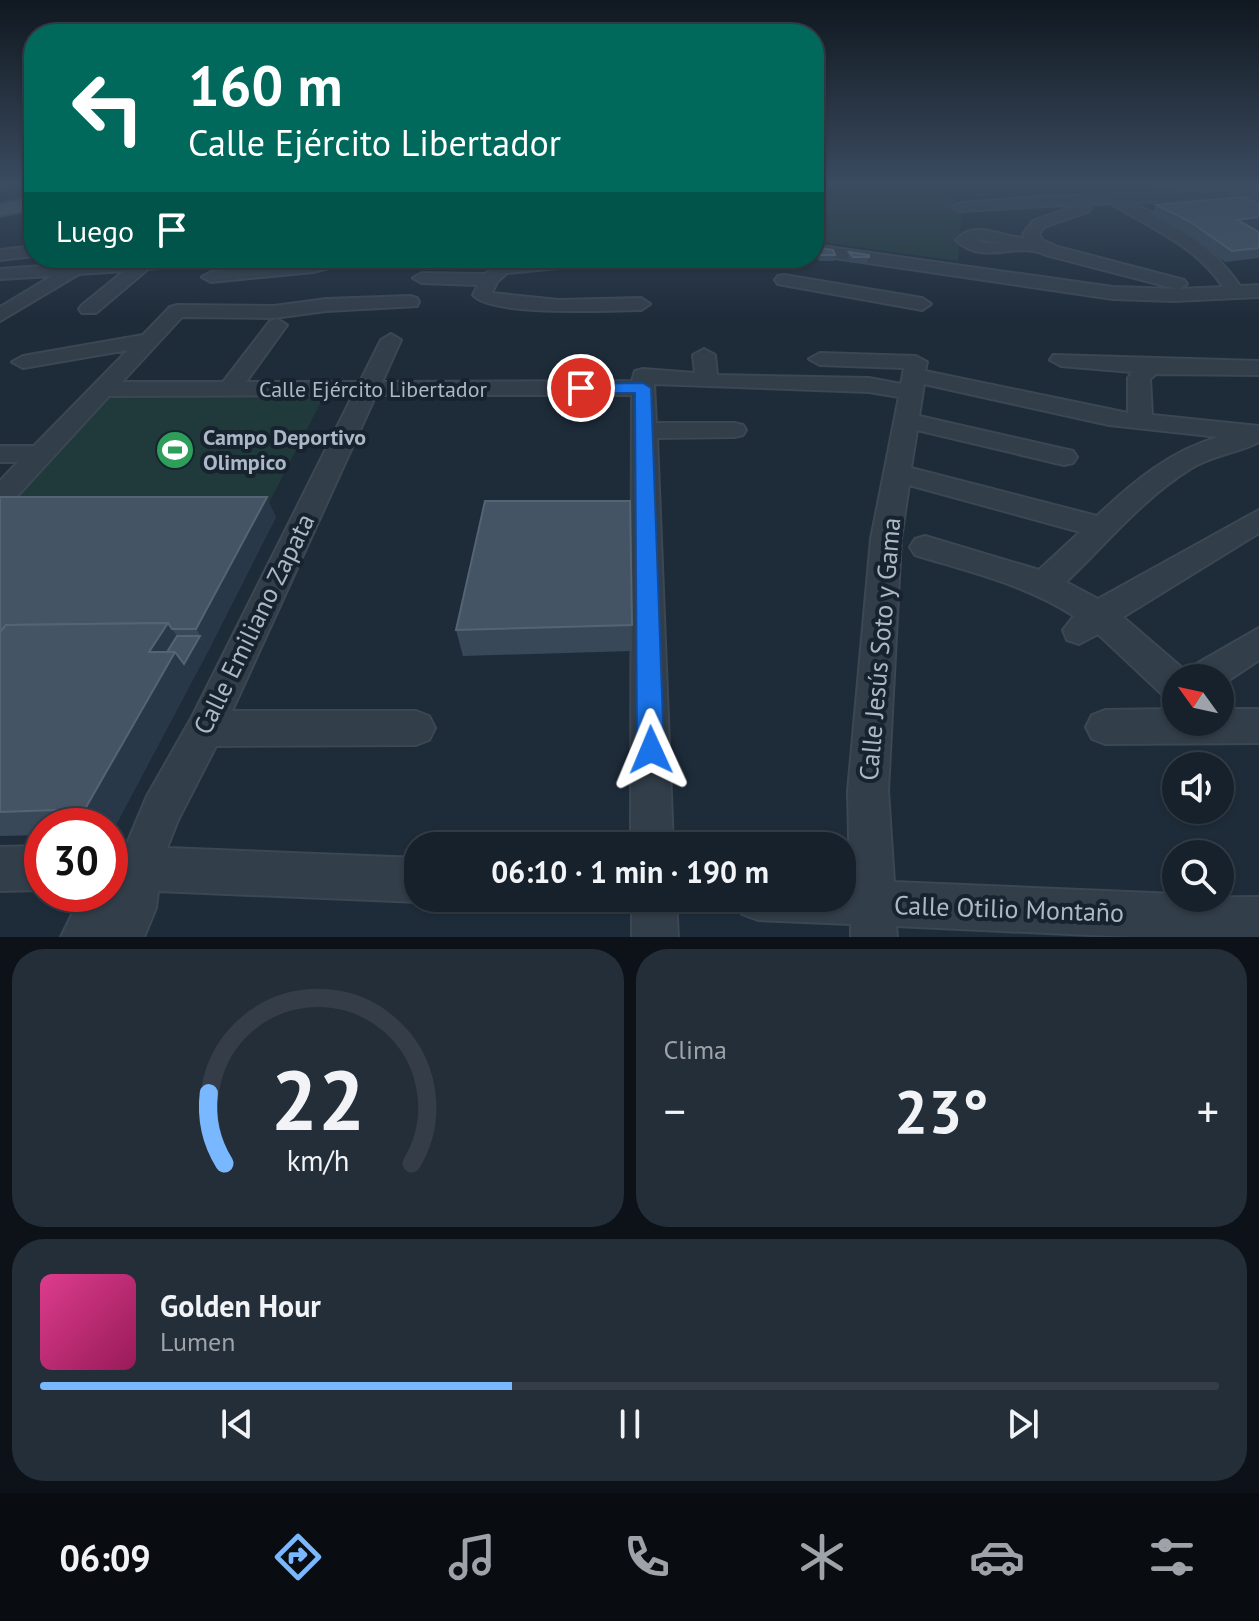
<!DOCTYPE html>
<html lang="es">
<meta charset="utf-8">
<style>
:root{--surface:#16212c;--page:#232e38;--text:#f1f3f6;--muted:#9ea3a9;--line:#353e48;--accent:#79b7ff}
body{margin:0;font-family:"PT Sans",sans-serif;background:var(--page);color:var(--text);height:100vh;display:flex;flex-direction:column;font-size:30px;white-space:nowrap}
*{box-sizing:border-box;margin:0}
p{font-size:26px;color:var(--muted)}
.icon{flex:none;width:44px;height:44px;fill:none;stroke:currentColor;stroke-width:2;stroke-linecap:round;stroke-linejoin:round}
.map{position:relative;height:937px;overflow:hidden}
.drawer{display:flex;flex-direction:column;gap:12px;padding:12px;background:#0c1218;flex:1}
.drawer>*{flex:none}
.hud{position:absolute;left:24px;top:24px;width:800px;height:244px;border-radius:32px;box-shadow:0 2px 6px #0004,0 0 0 2px var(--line);background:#00695c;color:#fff;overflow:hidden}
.needle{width:52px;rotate:303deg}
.tools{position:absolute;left:1162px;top:664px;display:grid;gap:16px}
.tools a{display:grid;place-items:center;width:72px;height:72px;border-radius:50%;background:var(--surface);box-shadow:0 2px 6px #0004,0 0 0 2px var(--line);font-size:40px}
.speed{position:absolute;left:24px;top:808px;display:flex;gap:16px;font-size:40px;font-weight:700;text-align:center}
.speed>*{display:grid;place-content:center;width:104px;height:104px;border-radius:50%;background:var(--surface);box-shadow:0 2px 6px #0004,0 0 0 2px var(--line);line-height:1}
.speed .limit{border:12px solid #d22;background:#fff;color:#111}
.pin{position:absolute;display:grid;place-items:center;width:68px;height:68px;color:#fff;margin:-34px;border:4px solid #fff;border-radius:50%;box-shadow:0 2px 8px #0007}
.me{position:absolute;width:88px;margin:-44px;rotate:359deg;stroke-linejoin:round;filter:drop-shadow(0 0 6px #0008)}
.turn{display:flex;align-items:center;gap:28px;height:168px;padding:0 32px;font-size:36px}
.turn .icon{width:104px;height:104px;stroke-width:2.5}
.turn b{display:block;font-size:56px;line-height:68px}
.then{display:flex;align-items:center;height:76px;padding:0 32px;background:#0003;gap:16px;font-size:30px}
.big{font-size:60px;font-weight:700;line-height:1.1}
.drawer .card{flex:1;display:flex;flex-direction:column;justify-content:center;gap:12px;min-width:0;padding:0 28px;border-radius:32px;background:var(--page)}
.drawer .dial{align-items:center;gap:0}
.dial svg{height:208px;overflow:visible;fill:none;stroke:var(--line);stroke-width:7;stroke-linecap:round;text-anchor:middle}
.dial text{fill:var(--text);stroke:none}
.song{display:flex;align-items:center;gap:24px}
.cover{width:96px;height:96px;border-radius:12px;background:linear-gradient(135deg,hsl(330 70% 55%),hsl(330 70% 35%))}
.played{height:8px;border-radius:4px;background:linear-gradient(90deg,var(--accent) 40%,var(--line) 40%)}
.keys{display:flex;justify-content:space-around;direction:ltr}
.heat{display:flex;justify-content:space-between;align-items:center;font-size:44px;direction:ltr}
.drawer .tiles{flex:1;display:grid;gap:12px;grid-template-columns:1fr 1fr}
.card:last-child{grid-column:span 2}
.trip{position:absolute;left:404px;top:832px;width:452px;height:80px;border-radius:32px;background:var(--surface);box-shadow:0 2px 6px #0004,0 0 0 2px var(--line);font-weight:700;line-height:80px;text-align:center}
.tabs{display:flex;height:128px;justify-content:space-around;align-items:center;background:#090d12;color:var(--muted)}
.tabs .icon{width:56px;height:56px}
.tabs .selected{color:var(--accent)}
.tabs b{font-size:36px;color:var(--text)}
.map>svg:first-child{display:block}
.green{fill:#203a3b}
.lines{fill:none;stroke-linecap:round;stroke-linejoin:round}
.minor-casing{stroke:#3b4753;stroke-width:4}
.major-casing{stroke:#3b4753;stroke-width:4}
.minor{fill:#323e4a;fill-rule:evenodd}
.major{fill:#4f5d6a;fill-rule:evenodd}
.wall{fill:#384859}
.shaded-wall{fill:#283848}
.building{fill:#445465;stroke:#546474;stroke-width:2}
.route{fill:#1a73e8;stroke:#114b97;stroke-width:2}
.labels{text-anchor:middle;stroke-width:8;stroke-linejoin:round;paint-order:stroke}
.street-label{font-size:22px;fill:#acb8c7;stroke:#17232e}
.poi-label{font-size:22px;font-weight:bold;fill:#acb8c7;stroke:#17232e;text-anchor:start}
.near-street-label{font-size:26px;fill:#acb8c7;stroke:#17232e}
</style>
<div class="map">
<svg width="1259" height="937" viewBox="0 0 1259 937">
<rect width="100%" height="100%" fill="#1e2c3a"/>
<g class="green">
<path d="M814,186H944L962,209L958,261L814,241Z"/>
<path d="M108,396L323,398L262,516L0,503Z"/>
</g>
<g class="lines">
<defs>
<g id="minor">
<path d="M0,186H8L0,191Z"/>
<path d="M1259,190V198L1131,202C1174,223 1213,246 1240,286L1259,285V297L1174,301L1113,299L814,255V245L1113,287L1177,289L1046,255C1017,240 983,267 956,240C975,218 1002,238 1025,238L1023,234L1033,221L1082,204L960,211L953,207L960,203L1038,197ZM1111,203C1151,229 1196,245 1223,287L1179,289L1187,284L1184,280L1058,247L1042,240L1039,234L1044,227L1089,211L1091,208L1085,204ZM976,239L999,243H983Z"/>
<path d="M34,246V256L0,260V250Z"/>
<path d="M158,258H243L234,263L148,269L96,313H82L79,309L82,305L124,271L79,274L0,321V307L52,276L0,279V269Z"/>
<path d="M327,258H356L353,262L313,272L211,282L202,277L211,272Z"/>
<path d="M553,258H617L608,263L507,273L497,282L492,293L559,300L641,298L650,304L641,310C609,310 492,317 473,295L478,285L422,283L413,278L422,273L485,274L502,263Z"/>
<path d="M765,258H783L784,262L775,267L769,266Z"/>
<path d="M784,275L922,298L931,304L922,310L778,284L775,280L778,276Z"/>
<path d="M410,296L417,298L419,302L417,306L326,311L274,318L182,317L122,382H223L270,321L277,319L287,325L246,382H360L381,340L391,334L401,340L382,382L632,381L635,371L643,369L695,373L693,355L704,349L715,355L717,375L869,378L901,384L904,368L820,365L809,359L820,353L916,356L927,362L925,371L1128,413V378L1132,372L1061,366L1050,360L1053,355L1259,361V375L1156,374L1150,379L1152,415L1259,426V442C1238,453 1212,455 1190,469C1142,499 1107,543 1066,582L1098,599L1259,510V533L1123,617L1188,673L1191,667L1259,628V660L1220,686V678H1176V701L1164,696L1098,634L1079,644L1067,640L1063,630L1074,616C1024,584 970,572 915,555L910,547L915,539L925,536L1039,570L1080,532L909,485L901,539L888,791L894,882L1176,894V898L1259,897V937H1133L896,926L897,937H851V924L758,920L742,914L736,898H842V879L850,880L848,791L871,539L899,397L869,392L654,384L656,423H734L743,425L746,430L743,435L734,437L657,438L673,846H631L632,395H376L232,711H416L429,716L435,728L429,740L416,745L216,746L178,820L167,848L418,858V898H427L418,902L158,891L156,908L144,937H61L82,894H110V845L126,846L147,796L192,717L353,395L109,396L10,504L0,506V481L18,462H0V446H34L128,350L23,368L12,362L23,356L143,335L170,307L177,305L274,306L326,299ZM924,384L1109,425L1219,437C1171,450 1132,483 1097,516L911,468L917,430L1064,465L1073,463L1077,457L1073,451L1064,449L919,416Z"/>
<path d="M1176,709V722H1220V709H1259V743L1105,744L1092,739L1086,727L1092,715L1105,710Z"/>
<path d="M42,846V890L0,891V847Z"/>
<path d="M632,898H676L678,937H632Z"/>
</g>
<path id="major" d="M34,197V209L0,216V204Z"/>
</defs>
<use href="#minor" class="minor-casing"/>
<use href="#major" class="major-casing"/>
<use href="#minor" class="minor"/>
<use href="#major" class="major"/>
</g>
<g class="wall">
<path d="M1173,186H1259V227L1251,228L1259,232V258L1225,262L1184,232L1151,215L1156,205L1231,198L1226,196L1229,190H1206L1205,189L1204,190L1178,191Z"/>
<path d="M814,247L835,255L834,261H819L814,253Z"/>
<path d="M849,252L869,255L867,263H851L848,258Z"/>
<path d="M0,497L276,517L209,649L112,832H110V826H42V835L0,836Z"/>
<path d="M630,501L632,651L463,656L456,630Z"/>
</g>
<g class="shaded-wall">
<path d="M1259,217V227L1231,230L1237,220Z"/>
<path d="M267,497L276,517L209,649L196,629Z"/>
<path d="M168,623L186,649L180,659L194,678L112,832L110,831V826H104L85,809L149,652Z"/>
<path d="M200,636L209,649L194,678L184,664Z"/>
</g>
<g class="building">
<path d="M1245,186H1259V192Z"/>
<path d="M1243,197L1259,204V217L1237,220L1259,232V248L1232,251L1189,221L1156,205Z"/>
<path d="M814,247L833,250L835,255H820Z"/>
<path d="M849,252L869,255V257H853Z"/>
<path d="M0,497H267L196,629H172L168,623L6,625L0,632Z"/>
<path d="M485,501H630L632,625L456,630Z"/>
<path d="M168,623L149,652H175L85,809L0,812V632L6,625Z"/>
<path d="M177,636H200L184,664L175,652H167Z"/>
</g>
<linearGradient id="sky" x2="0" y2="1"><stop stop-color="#101820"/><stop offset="0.58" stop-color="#3b4b60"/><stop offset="1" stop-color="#3b4b60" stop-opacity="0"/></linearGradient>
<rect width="1259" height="318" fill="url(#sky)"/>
<path class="route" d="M643,383L651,388L664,750L660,759L651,763L641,759L637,750L635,393H581L573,388L581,384Z"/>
<defs>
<symbol id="stadium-disc" viewBox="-11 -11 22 22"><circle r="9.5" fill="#2e9e5b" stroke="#17232e"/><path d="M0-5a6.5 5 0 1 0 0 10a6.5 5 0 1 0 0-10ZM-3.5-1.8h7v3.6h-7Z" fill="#fff"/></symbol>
</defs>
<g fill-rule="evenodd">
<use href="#stadium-disc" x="153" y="428" width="44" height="44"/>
</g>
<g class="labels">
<g class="street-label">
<text x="373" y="397">Calle Ejército Libertador</text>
</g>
<g class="poi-label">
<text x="203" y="445">Campo Deportivo<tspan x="203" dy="25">Olimpico</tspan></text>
</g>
<g class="near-street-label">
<text transform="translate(254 624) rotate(-64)" y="9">Calle Emiliano Zapata</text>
<text transform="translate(880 649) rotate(-85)" y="9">Calle Jesús Soto y Gama</text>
<text transform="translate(1009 909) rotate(2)" y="9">Calle Otilio Montaño</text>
</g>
</g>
</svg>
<div class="tools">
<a><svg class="needle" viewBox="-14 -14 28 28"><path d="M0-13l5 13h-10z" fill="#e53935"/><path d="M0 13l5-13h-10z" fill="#9ea3a9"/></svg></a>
<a><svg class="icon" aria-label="sound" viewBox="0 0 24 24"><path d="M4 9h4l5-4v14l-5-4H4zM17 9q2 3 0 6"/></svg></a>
<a><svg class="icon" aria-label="search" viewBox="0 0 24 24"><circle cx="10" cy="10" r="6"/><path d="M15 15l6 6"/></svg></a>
</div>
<div class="speed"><div class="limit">30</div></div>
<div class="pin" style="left:581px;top:388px;background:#d93025"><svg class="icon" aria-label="arrive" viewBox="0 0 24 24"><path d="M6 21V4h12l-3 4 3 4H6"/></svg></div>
<svg class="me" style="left:651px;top:750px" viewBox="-20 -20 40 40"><path d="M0-17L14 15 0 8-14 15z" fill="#1a73e8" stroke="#fff" stroke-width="4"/></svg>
<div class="trip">06:10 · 1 min · 190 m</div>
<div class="hud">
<div class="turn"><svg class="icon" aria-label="left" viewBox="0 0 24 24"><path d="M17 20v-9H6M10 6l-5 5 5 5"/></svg><div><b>160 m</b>Calle Ejército Libertador</div></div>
<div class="then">Luego<svg class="icon" aria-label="arrive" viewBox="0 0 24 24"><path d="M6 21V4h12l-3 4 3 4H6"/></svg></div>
</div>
</div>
<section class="drawer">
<div class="tiles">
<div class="card dial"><svg viewBox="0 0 100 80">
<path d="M14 69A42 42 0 1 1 86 69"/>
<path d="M14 69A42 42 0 0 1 8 42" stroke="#79b7ff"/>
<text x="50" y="56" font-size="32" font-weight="700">22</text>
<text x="50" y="72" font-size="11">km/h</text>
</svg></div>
<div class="card"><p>Clima</p>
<div class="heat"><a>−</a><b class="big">23°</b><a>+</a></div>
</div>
<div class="card">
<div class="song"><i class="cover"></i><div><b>Golden Hour</b><p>Lumen</p></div></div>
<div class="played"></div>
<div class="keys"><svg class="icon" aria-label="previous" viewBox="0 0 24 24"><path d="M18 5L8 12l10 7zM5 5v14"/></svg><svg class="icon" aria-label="pause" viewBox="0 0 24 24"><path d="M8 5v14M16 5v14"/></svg><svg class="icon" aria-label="next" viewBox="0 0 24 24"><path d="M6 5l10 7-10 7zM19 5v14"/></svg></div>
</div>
</div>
</section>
<nav class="tabs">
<b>06:09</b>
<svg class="icon selected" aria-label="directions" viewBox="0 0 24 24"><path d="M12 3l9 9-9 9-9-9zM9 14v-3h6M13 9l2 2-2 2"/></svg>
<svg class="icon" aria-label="music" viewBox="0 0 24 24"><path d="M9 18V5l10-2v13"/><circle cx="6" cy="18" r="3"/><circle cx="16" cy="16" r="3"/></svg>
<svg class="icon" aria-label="phone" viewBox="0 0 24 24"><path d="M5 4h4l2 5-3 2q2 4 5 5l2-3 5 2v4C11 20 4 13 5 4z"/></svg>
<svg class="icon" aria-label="climate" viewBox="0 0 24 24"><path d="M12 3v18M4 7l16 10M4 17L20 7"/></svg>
<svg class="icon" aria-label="car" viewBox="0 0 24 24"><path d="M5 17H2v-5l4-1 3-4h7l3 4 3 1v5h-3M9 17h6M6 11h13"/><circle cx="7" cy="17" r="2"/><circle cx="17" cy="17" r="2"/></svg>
<svg class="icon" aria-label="filters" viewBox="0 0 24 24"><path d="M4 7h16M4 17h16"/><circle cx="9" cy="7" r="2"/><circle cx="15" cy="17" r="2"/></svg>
</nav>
